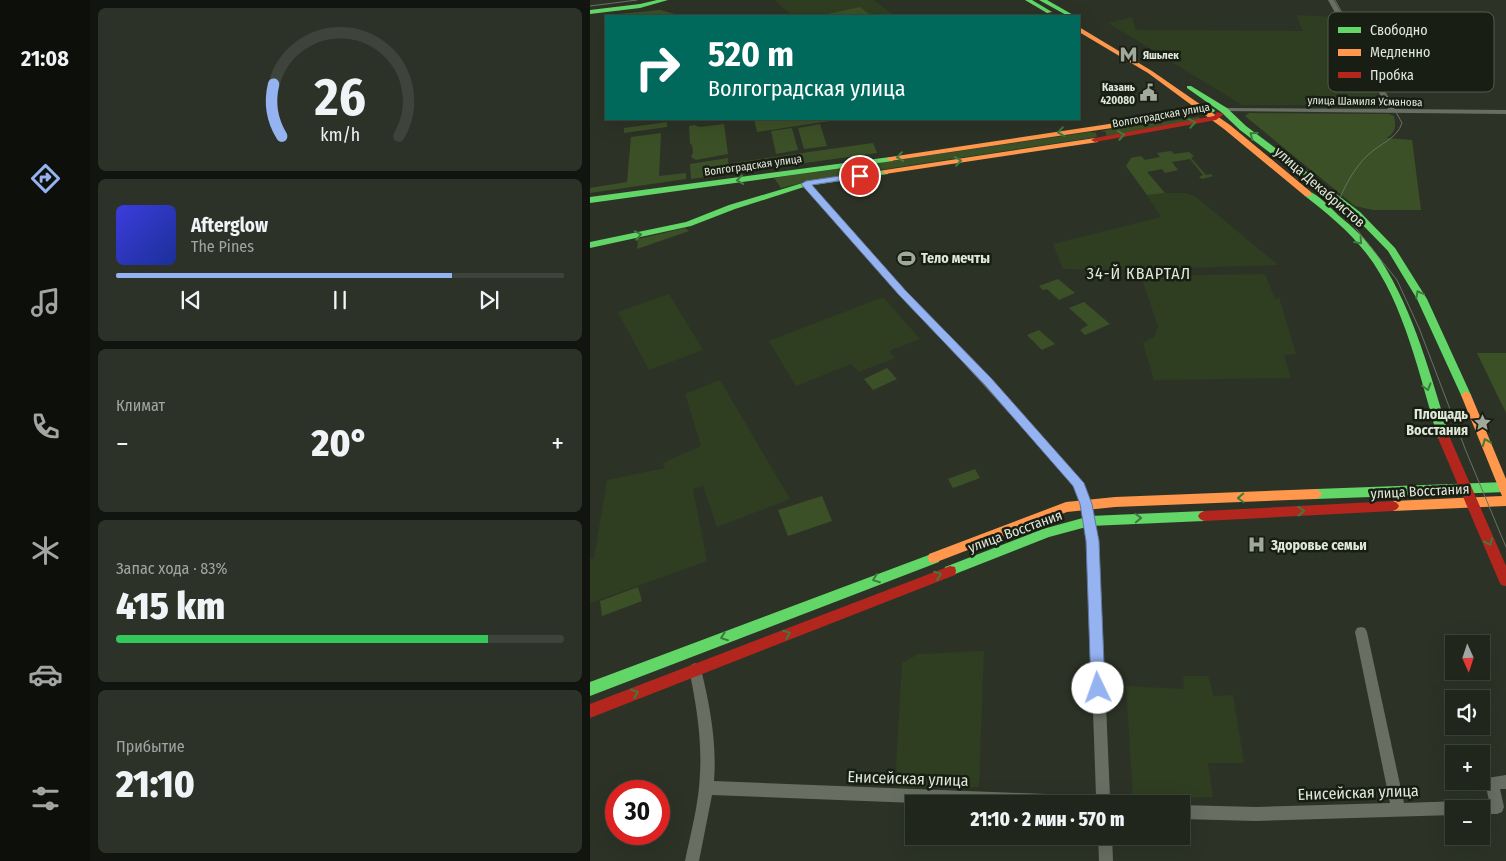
<!DOCTYPE html>
<html lang="ru">
<meta charset="utf-8">
<style>
:root{--surface:#21261c;--page:#2d3229;--text:#f1f3f6;--muted:#a2a5a3;--line:#3e433b;--accent:#95b2f1}
body{margin:0;font-family:"Fira Sans Condensed",sans-serif;background:var(--page);color:var(--text);height:100vh;display:flex;flex-direction:column;font-size:19px;white-space:nowrap}
*{box-sizing:border-box;margin:0}
p{font-size:16px;color:var(--muted)}
.icon{flex:none;width:28px;height:28px;fill:none;stroke:currentColor;stroke-width:2;stroke-linecap:round;stroke-linejoin:round}
.map{position:relative;flex:1;overflow:hidden}
.sheet{display:flex;flex-direction:column;gap:8px;padding:8px;background:#12150f;width:500px}
.sheet>*{flex:none}
.banner{position:absolute;left:15px;top:15px;width:475px;height:105px;border-radius:0px;box-shadow:0 5px 20px #0002,0 0 0 1px var(--line);background:#00695c;color:#fff;overflow:hidden}
.needle{width:32px;rotate:177deg}
.buttons{position:absolute;left:855px;top:635px;display:grid;gap:10px}
.buttons a{display:grid;place-items:center;width:45px;height:45px;border-radius:0px;background:var(--surface);box-shadow:0 5px 20px #0002,0 0 0 1px var(--line);font-size:25px}
.speed{position:absolute;left:15px;top:780px;display:flex;gap:10px;font-size:25px;font-weight:700;text-align:center}
.speed>*{display:grid;place-content:center;width:65px;height:65px;border-radius:50%;background:var(--surface);box-shadow:0 5px 20px #0002,0 0 0 1px var(--line);line-height:1}
.speed .limit{border:8px solid #d22;background:#fff;color:#111}
.pin{position:absolute;display:grid;place-items:center;width:42px;height:42px;color:#fff;margin:-21px;border:2px solid #fff;border-radius:50%;box-shadow:0 1px 5px #0007}
.me{position:absolute;width:55px;margin:-28px;rotate:357deg;stroke-linejoin:round;filter:drop-shadow(0 0 4px #0008)}
.turn{display:flex;align-items:center;gap:18px;height:105px;padding:0 20px;font-size:22px}
.turn .icon{width:65px;height:65px;stroke-width:2.5}
.turn b{display:block;font-size:35px;line-height:42px}
.big{font-size:38px;font-weight:800;line-height:1.1}
.sheet .widget{flex:1;display:flex;flex-direction:column;justify-content:center;gap:8px;min-width:0;padding:0 18px;border-radius:8px;background:var(--page)}
.sheet .dial{align-items:center;gap:0}
.dial svg{height:130px;overflow:visible;fill:none;stroke:var(--line);stroke-width:7;stroke-linecap:round;text-anchor:middle}
.dial text{fill:var(--text);stroke:none}
.song{display:flex;align-items:center;gap:15px}
.cover{width:60px;height:60px;border-radius:8px;background:linear-gradient(135deg,hsl(240 70% 55%),hsl(230 70% 35%))}
.played{height:5px;border-radius:2px;background:linear-gradient(90deg,var(--accent) 75%,var(--line) 75%)}
.keys{display:flex;justify-content:space-around;direction:ltr}
.heat{display:flex;justify-content:space-between;align-items:center;font-size:28px;direction:ltr}
.charge{height:8px;border-radius:4px;background:linear-gradient(90deg,#34c759 83%,var(--line) 0)}
.trip{position:absolute;left:315px;top:795px;width:285px;height:50px;border-radius:0px;background:var(--surface);box-shadow:0 5px 20px #0002,0 0 0 1px var(--line);font-weight:800;line-height:50px;text-align:center}
main{display:flex;flex:1;min-height:0}
.tab-bar{display:flex;flex-direction:column;width:90px;justify-content:space-around;align-items:center;background:#0d0f0b;color:var(--muted)}
.tab-bar .icon{width:35px;height:35px}
.tab-bar .selected{color:var(--accent)}
.tab-bar b{font-size:22px;color:var(--text)}
.map>svg:first-child{display:block}
.built{fill:#2f3d21}
.green{fill:#3c5027}
.lines{fill:none;stroke-linecap:round;stroke-linejoin:round}
.street{fill:#686e62;fill-rule:evenodd}
.fast{fill:#63d668;fill-rule:evenodd}
.slow{fill:#ff974d;fill-rule:evenodd}
.jam{fill:#b3261e;fill-rule:evenodd}
.tram{stroke:#6b7067;stroke-width:1}
.oneway{stroke:#3e7a3e}
.route{fill:#95b2f1;stroke:#61749d}
.labels{text-anchor:middle;stroke-width:5;stroke-linejoin:round;paint-order:stroke}
.far-poi-label{font-size:11px;font-weight:bold;fill:#e0e8d9;stroke:#181e13;text-anchor:start}
.far-street-label{font-size:11px;fill:#e0e8d9;stroke:#181e13}
.street-label{font-size:14px;fill:#e0e8d9;stroke:#181e13}
.poi-label{font-size:14px;font-weight:bold;fill:#e0e8d9;stroke:#181e13;text-anchor:start}
.quarter-label{font-size:16px;letter-spacing:1px;fill:#e0e8d9;stroke:#181e13}
.near-street-label{font-size:16px;fill:#e0e8d9;stroke:#181e13}
.key{fill:#181e13;stroke:#545b4e;stroke-width:1}
.key-label{font-size:14px;fill:#e0e8d9}
</style>
<main>
<nav class="tab-bar">
<b>21:08</b>
<svg class="icon selected" aria-label="directions" viewBox="0 0 24 24"><path d="M12 3l9 9-9 9-9-9zM9 14v-3h6M13 9l2 2-2 2"/></svg>
<svg class="icon" aria-label="music" viewBox="0 0 24 24"><path d="M9 18V5l10-2v13"/><circle cx="6" cy="18" r="3"/><circle cx="16" cy="16" r="3"/></svg>
<svg class="icon" aria-label="phone" viewBox="0 0 24 24"><path d="M5 4h4l2 5-3 2q2 4 5 5l2-3 5 2v4C11 20 4 13 5 4z"/></svg>
<svg class="icon" aria-label="climate" viewBox="0 0 24 24"><path d="M12 3v18M4 7l16 10M4 17L20 7"/></svg>
<svg class="icon" aria-label="car" viewBox="0 0 24 24"><path d="M5 17H2v-5l4-1 3-4h7l3 4 3 1v5h-3M9 17h6M6 11h13"/><circle cx="7" cy="17" r="2"/><circle cx="17" cy="17" r="2"/></svg>
<svg class="icon" aria-label="filters" viewBox="0 0 24 24"><path d="M4 7h16M4 17h16"/><circle cx="9" cy="7" r="2"/><circle cx="15" cy="17" r="2"/></svg>
</nav>
<section class="sheet">
<div class="widget dial"><svg viewBox="0 0 100 80">
<path d="M14 69A42 42 0 1 1 86 69"/>
<path d="M14 69A42 42 0 0 1 9 37" stroke="#95b2f1"/>
<text x="50" y="56" font-size="32" font-weight="700">26</text>
<text x="50" y="72" font-size="11">km/h</text>
</svg></div>
<div class="widget">
<div class="song"><i class="cover"></i><div><b>Afterglow</b><p>The Pines</p></div></div>
<div class="played"></div>
<div class="keys"><svg class="icon" aria-label="previous" viewBox="0 0 24 24"><path d="M18 5L8 12l10 7zM5 5v14"/></svg><svg class="icon" aria-label="pause" viewBox="0 0 24 24"><path d="M8 5v14M16 5v14"/></svg><svg class="icon" aria-label="next" viewBox="0 0 24 24"><path d="M6 5l10 7-10 7zM19 5v14"/></svg></div>
</div>
<div class="widget"><p>Климат</p>
<div class="heat"><a>−</a><b class="big">20°</b><a>+</a></div>
</div>
<div class="widget"><p>Запас хода · 83%</p><b class="big">415 km</b><div class="charge"></div></div>
<div class="widget"><p>Прибытие</p><b class="big">21:10</b></div>
</section>
<div class="map">
<svg width="916" height="861" viewBox="0 0 916 861">
<rect width="100%" height="100%" fill="#2c3326"/>
<g class="built">
<path d="M184,0H284L305,16H203Z"/>
<path d="M706,15L747,17L794,105H652L518,23L542,17L546,30L713,31Z"/>
<path d="M575,193H595L605,196L688,265L531,270L473,269L463,244L571,217L557,195Z"/>
<path d="M675,274L685,299L689,297L706,354L694,355L701,378L564,380L553,343L564,337L568,327L551,276Z"/>
<path d="M79,294L113,350L59,370L28,312Z"/>
<path d="M293,297L330,339L299,351L305,358L269,372L261,364L206,386L179,341Z"/>
<path d="M130,380L200,499L127,527L113,486L103,489L117,561L0,603V559L4,558L17,480L75,468L73,463L111,446L95,394Z"/>
<path d="M394,651L389,787L310,788L306,767L312,663L328,654Z"/>
<path d="M593,676H618L624,696L643,695L654,763H618L623,797L543,799L536,686L594,689Z"/>
</g>
<g class="green">
<path d="M270,7L279,14L271,16H229Z"/>
<path d="M70,10L92,16H34L28,14Z"/>
<path d="M659,113L798,114L804,116C806,127 806,131 797,138L822,140L831,210H783L765,206L655,116Z"/>
<path d="M608,117L612,119L516,136V132L511,131Z"/>
<path d="M164,119H253L167,132Z"/>
<path d="M77,122V127L34,133V128Z"/>
<path d="M134,124L138,154L106,160L101,157L103,152L102,145L100,144L99,126L104,125L110,127Z"/>
<path d="M230,124L237,146L214,149L208,128Z"/>
<path d="M202,128L208,150L186,154L181,131Z"/>
<path d="M500,132L506,133L507,137L224,180L191,188L184,178Z"/>
<path d="M71,133L69,176L96,173V179L0,193V188L37,182L41,137Z"/>
<path d="M283,143L287,153L144,173L143,163Z"/>
<path d="M581,151L584,154L599,152L604,156L601,158L616,175L621,174L623,176L612,179L609,177L613,175L600,159L582,162L588,170L575,173L572,169L557,172L575,193L557,195L536,166L541,158L551,156L555,160L570,157L567,153Z"/>
<path d="M138,158L139,174L101,179L100,164Z"/>
<path d="M95,228L99,231L47,249L48,239Z"/>
<path d="M468,279L485,293L469,300L457,289L453,290L449,286Z"/>
<path d="M494,302L520,324L495,335L490,330L498,325L479,308Z"/>
<path d="M449,330L465,344L452,350L437,335Z"/>
<path d="M887,353H916V413Z"/>
<path d="M297,368L307,379L283,390L274,379Z"/>
<path d="M385,469L390,478L363,488L358,479Z"/>
<path d="M232,496L242,521L198,536L188,510Z"/>
<path d="M48,587L52,601L12,616L10,601Z"/>
</g>
<g class="lines">
<g class="street">
<path d="M738,0H744L804,109L916,110V114L632,111L631,110L634,108L798,109Z"/>
<path d="M213,182H219L316,291L400,379L493,483L501,504L509,541L520,797L523,798L525,804H351L122,795L109,861H95C101,832 109,803 110,773C112,738 106,703 99,669L101,665L105,663L109,665L111,669C120,706 127,743 124,781L506,796L497,541L491,504L483,485C394,384 302,286 213,186Z"/>
<path d="M771,627L775,628L777,632L814,803L899,800L895,783L897,778L916,775V789H910L914,807L912,812L907,814H891V809H864V815L666,821L591,819V805L666,807L800,803L765,632L767,628Z"/>
<path d="M508,836H522L523,861H509Z"/>
</g>
<g class="fast">
<path d="M67,0H78L50,8L0,14V10L50,4Z"/>
<path d="M435,0H442L462,12L457,13Z"/>
<path d="M449,0H457L485,16H478Z"/>
<path d="M597,86H601L637,108L656,126L770,212L805,248L837,299L881,395L880,398L876,399L871,395L827,299L798,251L764,216L650,130L631,112L597,88Z"/>
<path d="M621,108L625,110L624,112L519,128L515,126L519,124Z"/>
<path d="M300,157H303V161L0,203V197Z"/>
<path d="M295,170H298V174L217,186L145,209L101,226L0,248V242L96,222L139,205L216,182Z"/>
<path d="M718,191C729,195 740,207 748,215C764,228 779,242 790,259C825,313 841,378 860,438L858,441L854,442L848,438C831,381 814,301 776,253C759,231 737,213 715,196L714,194Z"/>
<path d="M916,482V492L726,499L722,497L720,494L722,491L726,489Z"/>
<path d="M614,511L618,513L620,516L618,519L614,521L500,526L459,537L360,576L355,575L354,571L355,567L453,529L500,516Z"/>
<path d="M344,553L349,554L350,558L349,562L0,696V682Z"/>
</g>
<g class="slow">
<path d="M489,27L562,71L640,125L721,192V196H715L634,129L558,73L489,32Z"/>
<path d="M519,124H522V128L300,161L296,159L300,157Z"/>
<path d="M505,138H508V142L295,174L291,172L295,170Z"/>
<path d="M876,391L881,395L916,479V506L803,511L799,509L797,506L799,503L803,501L912,496L871,395Z"/>
<path d="M726,489L730,491L732,494L730,497L726,499L525,507L477,512L344,563L339,562L338,558L339,554L476,502L525,497Z"/>
</g>
<g class="jam">
<path d="M627,112L634,114L626,120L505,142L501,140L505,138L624,116Z"/>
<path d="M854,434L860,438L916,566V586L911,585L909,581L848,438Z"/>
<path d="M803,501L807,503L809,506L807,509L803,511L614,521L610,519L608,516L610,513L614,511Z"/>
<path d="M360,566L365,567L366,571L365,575L0,718V704Z"/>
</g>
<g class="tram">
<path d="M745,0L812,123C807,139 789,144 778,155C767,164 750,192 748,206L807,280L829,328L876,451L916,547"/>
<path d="M0,6L47,0"/>
</g>
</g>
<defs><path id="oneway-chevron" d="M-2-3.5L2.5 0L-2 3.5" fill="none" stroke-width="1.6" stroke-linecap="round" stroke-linejoin="round" transform="scale(1.25)"/></defs>
<g class="oneway">
<use href="#oneway-chevron" transform="translate(602 123) rotate(-10)"/>
<use href="#oneway-chevron" transform="translate(471 132) rotate(171)"/>
<use href="#oneway-chevron" transform="translate(531 135) rotate(-10)"/>
<use href="#oneway-chevron" transform="translate(663 135) rotate(-144)"/>
<use href="#oneway-chevron" transform="translate(310 157) rotate(172)"/>
<use href="#oneway-chevron" transform="translate(368 161) rotate(-8)"/>
<use href="#oneway-chevron" transform="translate(150 180) rotate(172)"/>
<use href="#oneway-chevron" transform="translate(48 235) rotate(-11)"/>
<use href="#oneway-chevron" transform="translate(769 241) rotate(48)"/>
<use href="#oneway-chevron" transform="translate(829 294) rotate(-118)"/>
<use href="#oneway-chevron" transform="translate(837 387) rotate(74)"/>
<use href="#oneway-chevron" transform="translate(896 442) rotate(-112)"/>
<use href="#oneway-chevron" transform="translate(651 498) rotate(178)"/>
<use href="#oneway-chevron" transform="translate(711 511) rotate(-2)"/>
<use href="#oneway-chevron" transform="translate(548 518) rotate(-2)"/>
<use href="#oneway-chevron" transform="translate(899 542) rotate(66)"/>
<use href="#oneway-chevron" transform="translate(348 575) rotate(-21)"/>
<use href="#oneway-chevron" transform="translate(286 579) rotate(159)"/>
<use href="#oneway-chevron" transform="translate(197 634) rotate(-21)"/>
<use href="#oneway-chevron" transform="translate(134 637) rotate(159)"/>
<use href="#oneway-chevron" transform="translate(45 693) rotate(-21)"/>
</g>
<path class="route" d="M270,173L274,176L273,177L222,185L316,291L401,378L494,483L502,504L509,541L515,688L513,693L508,695L503,693L501,688L496,541L490,504L483,486L394,384L309,295L211,184L216,181Z"/>
<defs>
<symbol id="metro-bare" viewBox="-9 -9 18 18"><path d="M-5.5 5V-5H-3L0 0L3-5H5.5V5H3V-.5L0 4L-3-.5V5Z" fill="#a1a99a" stroke="#181e13" stroke-width="2.5" paint-order="stroke"/></symbol>
<symbol id="civic-bare" viewBox="-9 -9 18 18"><path d="M-.6-6.5H3V-4.5H.6V-3L4-1V1h2V6H-6V1h2V-1L-.6-3ZM-1.2 2.5V6h2.4V2.5Z" fill="#a1a99a" stroke="#181e13" stroke-width="2.5" paint-order="stroke"/></symbol>
<symbol id="stadium-bare" viewBox="-9 -9 18 18"><path d="M0-5a6.5 5 0 1 0 0 10a6.5 5 0 1 0 0-10ZM-3.5-1.8h7v3.6h-7Z" fill="#a1a99a" stroke="#181e13" stroke-width="2.5" paint-order="stroke"/></symbol>
<symbol id="sight-bare" viewBox="-9 -9 18 18"><path d="M0-6L1.8-2.2L6-1.7L2.9 1.2L3.7 5.4L0 3.3L-3.7 5.4L-2.9 1.2L-6-1.7L-1.8-2.2Z" fill="#a1a99a" stroke="#181e13" stroke-width="2.5" paint-order="stroke"/></symbol>
<symbol id="hospital-bare" viewBox="-9 -9 18 18"><path d="M-5-5h3v3.5h4V-5h3V5h-3V1.5h-4V5h-3Z" fill="#a1a99a" stroke="#181e13" stroke-width="2.5" paint-order="stroke"/></symbol>
</defs>
<g fill-rule="evenodd">
<use href="#metro-bare" x="526" y="42" width="25" height="25"/>
<use href="#civic-bare" x="546" y="80" width="25" height="25"/>
<use href="#stadium-bare" x="304" y="246" width="25" height="25"/>
<use href="#sight-bare" x="880" y="410" width="25" height="25"/>
<use href="#hospital-bare" x="654" y="532" width="25" height="25"/>
</g>
<g class="labels">
<g class="far-poi-label">
<text x="553" y="59">Яшьлек</text>
<text x="545" y="91" text-anchor="end">Казань<tspan x="545" dy="13">420080</tspan></text>
</g>
<g class="far-street-label">
<text transform="translate(775 101) rotate(1)" y="4">улица Шамиля Усманова</text>
<text transform="translate(571 115) rotate(-10)" y="4">Волгоградская улица</text>
<text transform="translate(163 165) rotate(-8)" y="4">Волгоградская улица</text>
</g>
<g class="street-label">
<text transform="translate(730 187) rotate(41)" y="5">улица Декабристов</text>
<text transform="translate(830 491) rotate(-3)" y="5">улица Восстания</text>
<text transform="translate(425 531) rotate(-20)" y="5">улица Восстания</text>
</g>
<g class="poi-label">
<text x="331" y="263">Тело мечты</text>
<text x="878" y="419" text-anchor="end">Площадь<tspan x="878" dy="16">Восстания</tspan></text>
<text x="681" y="550">Здоровье семьи</text>
</g>
<g class="quarter-label">
<text x="549" y="279">34-Й КВАРТАЛ</text>
</g>
<g class="near-street-label">
<text transform="translate(318 778) rotate(2)" y="6">Енисейская улица</text>
<text transform="translate(768 792) rotate(-2)" y="6">Енисейская улица</text>
</g>
</g>
<rect x="738" y="12" width="166" height="80" rx="8" class="key"/>
<rect x="748" y="27" width="23" height="6" fill="#63d668"/>
<rect x="748" y="49" width="23" height="7" fill="#ff974d"/>
<rect x="748" y="72" width="23" height="6" fill="#b3261e"/>
<g class="key-label">
<text x="780" y="35">Свободно</text>
<text x="780" y="57">Медленно</text>
<text x="780" y="80">Пробка</text>
</g>
</svg>
<div class="buttons">
<a><svg class="needle" viewBox="-14 -14 28 28"><path d="M0-13l5 13h-10z" fill="#e53935"/><path d="M0 13l5-13h-10z" fill="#a2a5a3"/></svg></a>
<a><svg class="icon" aria-label="sound" viewBox="0 0 24 24"><path d="M4 9h4l5-4v14l-5-4H4zM17 9q2 3 0 6"/></svg></a>
<a>+</a>
<a>−</a>
</div>
<div class="speed"><div class="limit">30</div></div>
<div class="pin" style="left:270px;top:176px;background:#d93025"><svg class="icon" aria-label="arrive" viewBox="0 0 24 24"><path d="M6 21V4h12l-3 4 3 4H6"/></svg></div>
<svg class="me" style="left:508px;top:688px" viewBox="-20 -20 40 40"><circle r="19" fill="#fff"/><path d="M0-13L10 11 0 6-10 11z" fill="#95b2f1"/></svg>
<div class="trip">21:10 · 2 мин · 570 m</div>
<div class="banner">
<div class="turn"><svg class="icon" aria-label="right" viewBox="0 0 24 24"><path d="M7 20v-9h11M14 6l5 5-5 5"/></svg><div><b>520 m</b>Волгоградская улица</div></div>
</div>
</div>
</main>
